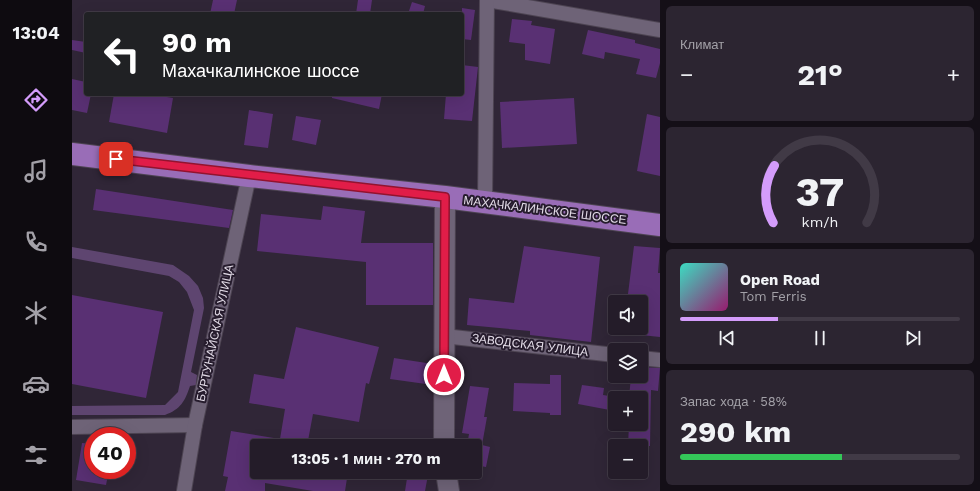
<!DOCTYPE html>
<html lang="ru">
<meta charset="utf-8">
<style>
:root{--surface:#241c29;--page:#2c2531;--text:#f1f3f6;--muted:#a3a1a8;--line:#413a46;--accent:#d49cfb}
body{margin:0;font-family:"Work Sans",sans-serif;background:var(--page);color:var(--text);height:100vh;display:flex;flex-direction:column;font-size:15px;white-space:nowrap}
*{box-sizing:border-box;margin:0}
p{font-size:13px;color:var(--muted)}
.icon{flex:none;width:22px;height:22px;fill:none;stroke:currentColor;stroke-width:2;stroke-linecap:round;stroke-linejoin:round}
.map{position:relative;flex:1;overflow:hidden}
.side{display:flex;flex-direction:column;gap:6px;padding:6px;background:#140f17;width:320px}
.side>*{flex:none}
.top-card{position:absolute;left:12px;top:12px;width:380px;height:84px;border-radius:4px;box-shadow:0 4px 16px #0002,0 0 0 1px var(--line);background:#202124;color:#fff;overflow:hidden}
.buttons{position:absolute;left:536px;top:295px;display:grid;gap:8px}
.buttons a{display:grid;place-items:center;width:40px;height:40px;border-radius:4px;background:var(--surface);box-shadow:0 4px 16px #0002,0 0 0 1px var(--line);font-size:20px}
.speed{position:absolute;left:12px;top:427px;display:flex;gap:8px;font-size:20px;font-weight:700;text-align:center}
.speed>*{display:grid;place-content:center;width:52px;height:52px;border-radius:50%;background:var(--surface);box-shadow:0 4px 16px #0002,0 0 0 1px var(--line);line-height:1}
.speed .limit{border:6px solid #d22;background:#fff;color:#111}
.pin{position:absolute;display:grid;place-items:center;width:34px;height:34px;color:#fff;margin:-17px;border-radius:8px;box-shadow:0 2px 6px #0006}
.me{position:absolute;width:44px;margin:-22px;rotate:0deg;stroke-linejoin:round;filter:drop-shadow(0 0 3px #0008)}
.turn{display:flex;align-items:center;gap:14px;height:84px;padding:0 12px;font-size:18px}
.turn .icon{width:52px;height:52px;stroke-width:2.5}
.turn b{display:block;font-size:28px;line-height:34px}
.big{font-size:30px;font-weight:700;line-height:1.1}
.side .widget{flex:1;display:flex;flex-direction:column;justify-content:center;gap:6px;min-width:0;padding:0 14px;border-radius:6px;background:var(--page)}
.side .dial{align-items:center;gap:0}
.dial svg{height:104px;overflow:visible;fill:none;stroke:var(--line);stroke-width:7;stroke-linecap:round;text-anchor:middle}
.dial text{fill:var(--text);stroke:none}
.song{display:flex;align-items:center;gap:12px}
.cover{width:48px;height:48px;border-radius:6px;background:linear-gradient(135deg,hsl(170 70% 55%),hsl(320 70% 35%))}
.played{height:4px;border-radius:2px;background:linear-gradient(90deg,var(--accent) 35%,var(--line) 35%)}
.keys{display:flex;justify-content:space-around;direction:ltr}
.heat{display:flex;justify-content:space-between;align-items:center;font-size:22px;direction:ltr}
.charge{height:6px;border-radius:3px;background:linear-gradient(90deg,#34c759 58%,var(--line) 0)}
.trip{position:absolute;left:178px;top:439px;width:232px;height:40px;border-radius:4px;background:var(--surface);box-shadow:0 4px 16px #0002,0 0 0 1px var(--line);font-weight:700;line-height:40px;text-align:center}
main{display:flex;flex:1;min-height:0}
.tab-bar{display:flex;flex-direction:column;width:72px;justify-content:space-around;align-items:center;background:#0e0b10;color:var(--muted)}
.tab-bar .icon{width:28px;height:28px}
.tab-bar .selected{color:var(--accent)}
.tab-bar b{font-size:18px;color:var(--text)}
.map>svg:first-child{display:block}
.green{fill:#5e4570}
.building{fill:#593073}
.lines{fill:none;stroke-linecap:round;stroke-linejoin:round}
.street-casing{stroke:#4d4452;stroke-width:16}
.secondary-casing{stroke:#4d4452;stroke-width:22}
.highway-casing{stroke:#4d4452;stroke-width:24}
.street{stroke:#6e6377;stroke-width:14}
.secondary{stroke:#6e6377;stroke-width:20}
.highway{stroke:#996db7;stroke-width:22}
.route-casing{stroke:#92132f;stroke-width:10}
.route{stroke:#e11d48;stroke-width:7}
.labels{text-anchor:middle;stroke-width:4;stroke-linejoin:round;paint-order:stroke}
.street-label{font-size:12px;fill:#e2dbe7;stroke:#261c2d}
</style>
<main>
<nav class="tab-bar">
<b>13:04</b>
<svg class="icon selected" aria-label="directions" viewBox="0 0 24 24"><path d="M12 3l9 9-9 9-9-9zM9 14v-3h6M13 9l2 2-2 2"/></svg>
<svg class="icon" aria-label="music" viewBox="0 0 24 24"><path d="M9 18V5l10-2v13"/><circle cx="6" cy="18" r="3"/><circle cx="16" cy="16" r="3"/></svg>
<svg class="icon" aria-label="phone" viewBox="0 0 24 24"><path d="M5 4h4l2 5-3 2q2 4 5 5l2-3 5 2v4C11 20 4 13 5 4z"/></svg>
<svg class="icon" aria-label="climate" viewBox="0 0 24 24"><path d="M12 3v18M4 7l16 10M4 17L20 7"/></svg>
<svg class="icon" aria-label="car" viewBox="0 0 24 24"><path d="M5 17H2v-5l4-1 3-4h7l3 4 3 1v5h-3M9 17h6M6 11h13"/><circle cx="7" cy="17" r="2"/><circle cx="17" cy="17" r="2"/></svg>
<svg class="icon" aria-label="filters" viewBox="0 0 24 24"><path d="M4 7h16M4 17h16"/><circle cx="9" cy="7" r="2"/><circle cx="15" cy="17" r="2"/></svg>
</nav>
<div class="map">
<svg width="588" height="491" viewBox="0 0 588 491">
<rect width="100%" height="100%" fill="#302637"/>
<path class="green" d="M0,247L101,265L117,276L126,286L131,298L132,308L119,372L125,375L124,385L118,386C113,401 109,409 93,415H0V406L93,405L106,392L122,310L115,292L107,282L97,276L0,258Z"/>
<g class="building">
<path d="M141,0H165L162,14H138Z"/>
<path d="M286,0H300L298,14H284Z"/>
<path d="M340,2L353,6L351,14H336Z"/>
<path d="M390,8L403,10L399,40L390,39Z"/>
<path d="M440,19L460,21L459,25L483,29L478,64L453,60V44L437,42Z"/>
<path d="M516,30L563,40V43L588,49V63L584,78L564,74L568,59L533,52L532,59L510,54Z"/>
<path d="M0,40L14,42V53L0,50Z"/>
<path d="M390,65L406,67L400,121L372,119L374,94H390Z"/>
<path d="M0,79L14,82V94H19L15,113L0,110Z"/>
<path d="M42,94H76L101,98L95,133L37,122Z"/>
<path d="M260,94H310L307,109L260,98Z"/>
<path d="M502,98L505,144L430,148L428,102Z"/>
<path d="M177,110L201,114L196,148L172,145Z"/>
<path d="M575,114L588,117V176L565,171Z"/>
<path d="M224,116L249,120L244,145L220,140Z"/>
<path d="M24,189L161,210L157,228L21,210Z"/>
<path d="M251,206L293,211L289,243H361V305H294V262L185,251L189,214L249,220Z"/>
<path d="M452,246L528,257L519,342L458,335V331L395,325L397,298L442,303Z"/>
<path d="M562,246L588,248L586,273H588V337L569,335V302H555Z"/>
<path d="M0,295L91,312L74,398L0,384Z"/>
<path d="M224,327L307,347L297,384L294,383L287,422L241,414L235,446H185V472H276L273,491H241L193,483V491H153L156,477L151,476L159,431L208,439L213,409L177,403L182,374L212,379Z"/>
<path d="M322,358L361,364V385L318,379Z"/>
<path d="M569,367L588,368L586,391L579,390L578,446H556L557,424H569V398H557L559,376H569Z"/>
<path d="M478,375H489V415H478V413L441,411L442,383L478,384Z"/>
<path d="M510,385L532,388L531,395L543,397V411L506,404Z"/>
<path d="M398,386L417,388L412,417H415L410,445L418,447L414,467L403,465V446H395L397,434L390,433Z"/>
<path d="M10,443L21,444V470H37L34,485L4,480Z"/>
<path d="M336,472L356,475L353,491H333Z"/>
</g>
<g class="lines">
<defs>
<g id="street">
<path d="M415,0L588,30"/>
<path d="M413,203L415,0"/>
<path d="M372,336L543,355"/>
<path d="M569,358L588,360"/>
<path d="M0,427L123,425"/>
<path d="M112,491L123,425L177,176"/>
</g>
<g id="secondary">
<path d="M372,446L373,197"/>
<path d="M374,472L377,491"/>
</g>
<path id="highway" d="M0,154L177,176L373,197L588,225"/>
</defs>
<use href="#street" class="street-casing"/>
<use href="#secondary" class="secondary-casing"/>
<use href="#highway" class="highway-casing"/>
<use href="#street" class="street"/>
<use href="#secondary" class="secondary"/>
<use href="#highway" class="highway"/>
</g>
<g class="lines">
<defs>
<path id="route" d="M44,159L373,197L372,375"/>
</defs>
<use href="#route" class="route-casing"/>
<use href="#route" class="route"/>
</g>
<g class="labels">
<g class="street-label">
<text transform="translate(473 210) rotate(7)" y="4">МАХАЧКАЛИНСКОЕ ШОССЕ</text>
<text transform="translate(143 333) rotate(-78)" y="4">БУРТУНАЙСКАЯ УЛИЦА</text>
<text transform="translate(458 345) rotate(7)" y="4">ЗАВОДСКАЯ УЛИЦА</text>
</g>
</g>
</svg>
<div class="buttons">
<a><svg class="icon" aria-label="sound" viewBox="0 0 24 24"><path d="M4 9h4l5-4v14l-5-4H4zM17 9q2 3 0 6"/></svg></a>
<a><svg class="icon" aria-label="layers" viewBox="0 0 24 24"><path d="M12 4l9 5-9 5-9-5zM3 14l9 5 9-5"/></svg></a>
<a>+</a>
<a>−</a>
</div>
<div class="speed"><div class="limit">40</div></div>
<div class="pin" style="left:44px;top:159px;background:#d93025"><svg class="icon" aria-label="arrive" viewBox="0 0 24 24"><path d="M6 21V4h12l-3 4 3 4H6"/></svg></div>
<svg class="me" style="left:372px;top:375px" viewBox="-20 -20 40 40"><circle r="17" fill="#e11d48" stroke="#fff" stroke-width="3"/><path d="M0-11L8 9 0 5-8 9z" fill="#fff"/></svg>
<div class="trip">13:05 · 1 мин · 270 m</div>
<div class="top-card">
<div class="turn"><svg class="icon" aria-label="left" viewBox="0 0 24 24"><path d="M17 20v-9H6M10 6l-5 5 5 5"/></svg><div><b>90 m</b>Махачкалинское шоссе</div></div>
</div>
</div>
<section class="side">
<div class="widget"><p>Климат</p>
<div class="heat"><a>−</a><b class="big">21°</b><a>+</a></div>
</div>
<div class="widget dial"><svg viewBox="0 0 100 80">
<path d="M14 69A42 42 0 1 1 86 69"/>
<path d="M14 69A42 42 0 0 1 15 25" stroke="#d49cfb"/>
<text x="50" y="56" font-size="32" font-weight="700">37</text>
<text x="50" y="72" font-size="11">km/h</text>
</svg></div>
<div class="widget">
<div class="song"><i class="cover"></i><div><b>Open Road</b><p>Tom Ferris</p></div></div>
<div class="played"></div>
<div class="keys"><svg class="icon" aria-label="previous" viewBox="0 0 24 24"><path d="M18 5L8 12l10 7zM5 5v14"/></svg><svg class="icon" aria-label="pause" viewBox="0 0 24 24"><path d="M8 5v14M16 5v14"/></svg><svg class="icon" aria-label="next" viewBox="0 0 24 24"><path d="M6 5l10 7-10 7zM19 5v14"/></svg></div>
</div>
<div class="widget"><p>Запас хода · 58%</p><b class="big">290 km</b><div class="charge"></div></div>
</section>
</main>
